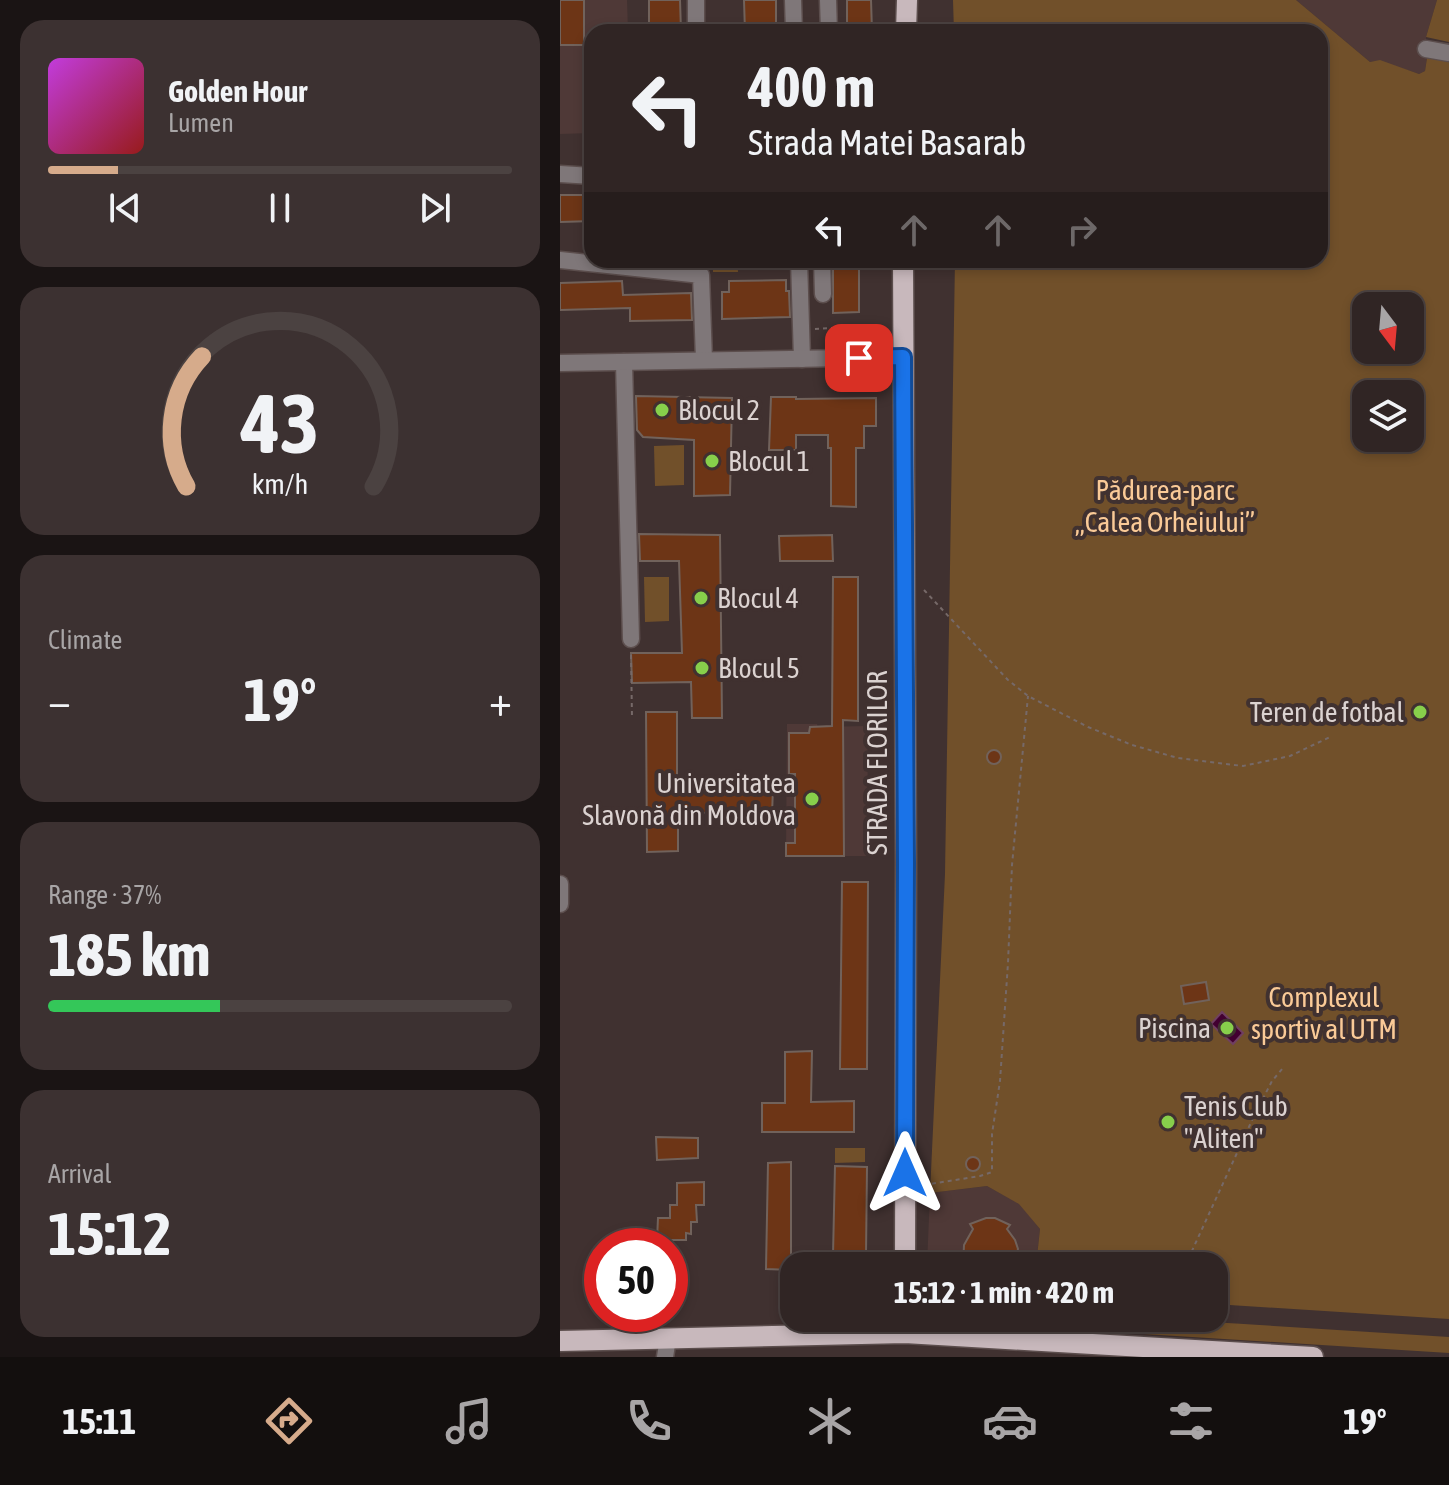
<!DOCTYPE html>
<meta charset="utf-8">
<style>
:root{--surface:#302524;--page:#3c3131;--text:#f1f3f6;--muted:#a8a5a6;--line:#4b4241;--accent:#d6ab8b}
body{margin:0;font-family:"Asap Condensed",sans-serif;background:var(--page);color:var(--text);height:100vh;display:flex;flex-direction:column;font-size:30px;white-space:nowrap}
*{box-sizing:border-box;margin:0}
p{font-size:26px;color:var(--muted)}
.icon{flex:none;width:44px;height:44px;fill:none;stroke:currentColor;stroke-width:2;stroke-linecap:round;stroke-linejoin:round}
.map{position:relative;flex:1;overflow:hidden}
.drawer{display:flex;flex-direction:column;gap:20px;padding:20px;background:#1a1414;width:560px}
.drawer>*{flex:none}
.top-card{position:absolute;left:24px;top:24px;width:744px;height:244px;border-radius:24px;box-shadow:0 4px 12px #0003,0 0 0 2px var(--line);background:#302524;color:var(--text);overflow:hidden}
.needle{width:52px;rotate:164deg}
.tools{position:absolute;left:792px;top:292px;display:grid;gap:16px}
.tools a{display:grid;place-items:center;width:72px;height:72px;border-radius:16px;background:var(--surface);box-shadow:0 4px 12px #0003,0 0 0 2px var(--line);font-size:40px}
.speed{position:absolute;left:24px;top:1228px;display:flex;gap:16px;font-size:40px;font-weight:700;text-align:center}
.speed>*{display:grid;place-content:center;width:104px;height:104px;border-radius:50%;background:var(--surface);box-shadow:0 4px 12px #0003,0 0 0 2px var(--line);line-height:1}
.speed .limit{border:12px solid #d22;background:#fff;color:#111}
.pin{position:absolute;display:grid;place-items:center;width:68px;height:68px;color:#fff;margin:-34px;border-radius:16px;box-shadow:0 4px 12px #0006}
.me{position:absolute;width:88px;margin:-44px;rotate:0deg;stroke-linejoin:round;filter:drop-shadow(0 0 6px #0008)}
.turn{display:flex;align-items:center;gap:28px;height:168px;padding:0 32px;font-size:36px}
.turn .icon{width:104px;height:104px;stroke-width:2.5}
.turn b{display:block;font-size:56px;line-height:68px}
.lanes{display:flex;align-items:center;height:76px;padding:0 32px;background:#0003;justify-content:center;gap:40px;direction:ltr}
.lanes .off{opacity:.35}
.big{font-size:60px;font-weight:700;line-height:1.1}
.drawer .widget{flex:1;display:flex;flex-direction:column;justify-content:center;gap:12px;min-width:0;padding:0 28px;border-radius:24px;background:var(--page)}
.drawer .dial{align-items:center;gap:0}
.dial svg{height:208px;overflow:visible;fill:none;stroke:var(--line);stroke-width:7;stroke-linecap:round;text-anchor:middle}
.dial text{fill:var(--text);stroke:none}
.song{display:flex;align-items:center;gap:24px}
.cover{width:96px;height:96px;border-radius:12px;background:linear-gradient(135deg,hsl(290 70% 55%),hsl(0 70% 35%))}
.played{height:8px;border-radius:4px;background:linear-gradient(90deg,var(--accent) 15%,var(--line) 15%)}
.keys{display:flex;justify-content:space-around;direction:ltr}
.heat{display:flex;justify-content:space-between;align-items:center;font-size:44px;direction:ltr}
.charge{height:12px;border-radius:6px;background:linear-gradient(90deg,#34c759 37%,var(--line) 0)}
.trip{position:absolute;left:220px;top:1252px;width:448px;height:80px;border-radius:24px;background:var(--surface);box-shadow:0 4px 12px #0003,0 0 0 2px var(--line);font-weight:700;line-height:80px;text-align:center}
.tab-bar{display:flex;height:128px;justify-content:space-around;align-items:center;background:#130f0e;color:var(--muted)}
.tab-bar .icon{width:56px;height:56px}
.tab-bar .on{color:var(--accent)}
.tab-bar b{font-size:36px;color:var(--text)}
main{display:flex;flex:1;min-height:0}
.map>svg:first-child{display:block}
.built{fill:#4f3937}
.green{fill:#71502a;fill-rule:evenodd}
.water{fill:#420031;stroke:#703f61;stroke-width:2}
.building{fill:#6d3516;stroke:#71625b;stroke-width:2}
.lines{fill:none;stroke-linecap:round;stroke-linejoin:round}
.minor-casing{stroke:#5c4e4d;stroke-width:19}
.major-casing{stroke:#5c4e4d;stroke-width:23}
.path{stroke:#766968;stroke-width:2;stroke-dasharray:4 4;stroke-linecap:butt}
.minor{stroke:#7f7779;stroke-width:16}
.major{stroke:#c8b8bc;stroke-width:20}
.route-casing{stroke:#114b97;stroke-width:20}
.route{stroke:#1a73e8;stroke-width:14}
.poi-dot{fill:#87cf4b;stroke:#403130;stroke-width:3}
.labels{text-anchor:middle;stroke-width:8;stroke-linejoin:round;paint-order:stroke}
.poi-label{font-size:28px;fill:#dbd2d0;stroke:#403130;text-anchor:start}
.park-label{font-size:28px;fill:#faca97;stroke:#403130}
.street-label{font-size:28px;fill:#dbd2d0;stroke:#403130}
</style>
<main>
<section class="drawer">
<div class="widget">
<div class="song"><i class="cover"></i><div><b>Golden Hour</b><p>Lumen</p></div></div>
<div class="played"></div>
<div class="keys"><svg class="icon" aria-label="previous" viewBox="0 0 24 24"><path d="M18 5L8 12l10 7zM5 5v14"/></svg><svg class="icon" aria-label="pause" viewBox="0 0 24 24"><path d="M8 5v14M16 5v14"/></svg><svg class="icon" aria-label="next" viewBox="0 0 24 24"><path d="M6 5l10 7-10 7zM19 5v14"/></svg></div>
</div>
<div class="widget dial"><svg viewBox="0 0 100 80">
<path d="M14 69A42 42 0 1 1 86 69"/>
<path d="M14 69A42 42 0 0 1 20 19" stroke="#d6ab8b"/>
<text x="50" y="56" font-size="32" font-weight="700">43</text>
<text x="50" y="72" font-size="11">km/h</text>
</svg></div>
<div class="widget"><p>Climate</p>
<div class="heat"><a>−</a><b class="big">19°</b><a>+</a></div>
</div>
<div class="widget"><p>Range · 37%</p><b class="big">185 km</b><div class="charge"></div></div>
<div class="widget"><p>Arrival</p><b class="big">15:12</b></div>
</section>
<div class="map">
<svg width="889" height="1357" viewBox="0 0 889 1357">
<rect width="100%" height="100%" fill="#403130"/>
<g class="built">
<path d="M0,0H67L68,32H32V133L0,134Z"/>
<path d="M736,0H877L866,37L867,58L865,71L859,74L820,61L810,62Z"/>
<path d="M227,724H257L258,727L308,726L307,856H226Z"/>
<path d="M427,1186L460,1204L480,1229L476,1266H367L370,1193Z"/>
</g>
<g class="green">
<path d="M393,0H736L810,62L820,60L859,74L865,71L867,58L889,62V1319L654,1304V1266H476L480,1229L459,1204L427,1186L370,1193L385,874L395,260H760V32H394ZM806,306H850V350H806ZM806,394H850V438H806Z"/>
<path d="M877,0H889V42L866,37Z"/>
<path d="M153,260H177L178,272H153Z"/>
<path d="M124,445V485L95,486L94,446Z"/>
<path d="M84,577H109V621L85,622Z"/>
<path d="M275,1148H305V1162L275,1163Z"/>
<path d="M452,1318H587L889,1337V1353L456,1326Z"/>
</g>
<path class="water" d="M662,1012L683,1033L673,1044L651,1024Z"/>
<g class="building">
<rect x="0" y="0" width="24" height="45"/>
<path d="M89,0H120L121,32H89Z"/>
<path d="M184,0H216V32H185Z"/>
<path d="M287,0H311L312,32H287Z"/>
<path d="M0,195H32V221L0,222Z"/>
<path d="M273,260H299V312L273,313Z"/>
<path d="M226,280V291H229L230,317L162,319V292H169V281Z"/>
<path d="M62,281L63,295L131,293L132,320L70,321V308L0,310V283Z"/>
<path d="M76,396L172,398L170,495L134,496V440L83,437L77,430Z"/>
<path d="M211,397H236V399L316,398V426H304V448H296V507L271,506V448H268V435H236V450H209Z"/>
<path d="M79,534L160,535L162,718H132L131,682L72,683L71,653H122L119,561H80Z"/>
<path d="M272,535L273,561H220L219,536Z"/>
<path d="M273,577H298V721L283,720L284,856H226V843H235V774H229V733H249L250,727L272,726Z"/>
<path d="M86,712H117V786L213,787L212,815L118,812V851L87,852Z"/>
<circle cx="434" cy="757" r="7"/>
<path d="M282,882H308L307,1069H280Z"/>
<path d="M646,982L649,1000L624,1004L621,986Z"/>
<path d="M252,1051L251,1102L294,1101V1132H202V1103H225V1052Z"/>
<path d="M96,1137L138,1138V1158L97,1160Z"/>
<circle cx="413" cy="1164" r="7"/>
<path d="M231,1162V1270L206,1269L208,1163Z"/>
<path d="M275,1166L307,1167L306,1255H273Z"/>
<path d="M144,1182V1205H136L137,1222H131V1234L126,1233V1240H97L98,1218H110V1205H117V1183Z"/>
<path d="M426,1218H435L450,1225L447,1229L455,1240L458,1249L453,1266H403L404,1245L413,1229L410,1224Z"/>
</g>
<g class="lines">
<defs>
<g id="minor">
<path d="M136,0V32"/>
<path d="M233,0L234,32"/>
<path d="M268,0L269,32"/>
<path d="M866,49L889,53"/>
<path d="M0,174L32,176"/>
<path d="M0,260L141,275L144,360"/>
<path d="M239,260L242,359"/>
<path d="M262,260L263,294"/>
<path d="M64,362L71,639"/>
<path d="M0,363L343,357"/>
<path d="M0,884V904"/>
<path d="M105,1357L108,1338"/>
</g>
<g id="major">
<path d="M346,32L347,0"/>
<path d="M343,260L346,863L345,1266"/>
<path d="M0,1341L345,1333L753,1357"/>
</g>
</defs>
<use href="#minor" class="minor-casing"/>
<use href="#major" class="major-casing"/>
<g class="path">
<path d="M255,329L273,328"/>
<path d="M364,590L448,680L468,696L528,727L572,745L618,758L683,766L730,756L770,737"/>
<path d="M71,655L72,718"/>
<path d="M364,1185L420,1176L432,1172V1134L440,1081L448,963L452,865L468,696"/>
<path d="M625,1266L694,1116L712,1081L723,1068"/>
</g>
<use href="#minor" class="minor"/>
<use href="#major" class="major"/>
</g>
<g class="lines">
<defs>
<path id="route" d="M299,358L343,357L346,863L345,1173"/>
</defs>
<use href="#route" class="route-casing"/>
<use href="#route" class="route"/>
</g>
<g class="poi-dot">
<circle cx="102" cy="410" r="8"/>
<circle cx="152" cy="461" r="8"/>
<circle cx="141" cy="598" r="8"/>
<circle cx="142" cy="668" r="8"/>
<circle cx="860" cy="712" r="8"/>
<circle cx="252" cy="799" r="8"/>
<circle cx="667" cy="1028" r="8"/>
<circle cx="608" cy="1122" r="8"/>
</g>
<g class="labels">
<g class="poi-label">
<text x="118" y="420">Blocul 2</text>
<text x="168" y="471">Blocul 1</text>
<text x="157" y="608">Blocul 4</text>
<text x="158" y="678">Blocul 5</text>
<text x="844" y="722" text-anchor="end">Teren de fotbal</text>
<text x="236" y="793" text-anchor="end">Universitatea<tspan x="236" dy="32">Slavonă din Moldova</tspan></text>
<text x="651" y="1038" text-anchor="end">Piscina</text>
<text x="624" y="1116">Tenis Club<tspan x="624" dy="32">"Aliten"</tspan></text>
</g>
<g class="park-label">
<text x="605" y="500">Pădurea-parc<tspan x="605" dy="32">„Calea Orheiului”</tspan></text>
<text x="764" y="1007">Complexul<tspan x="764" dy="32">sportiv al UTM</tspan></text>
</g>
<g class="street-label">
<text transform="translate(317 763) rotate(-90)" y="10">STRADA FLORILOR</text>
</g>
</g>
</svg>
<div class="tools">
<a><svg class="needle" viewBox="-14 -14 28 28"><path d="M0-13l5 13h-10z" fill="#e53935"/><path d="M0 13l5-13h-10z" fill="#a8a5a6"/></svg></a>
<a><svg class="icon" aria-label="layers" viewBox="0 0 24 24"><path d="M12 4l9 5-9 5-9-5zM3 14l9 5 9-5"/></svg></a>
</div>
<div class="speed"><div class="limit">50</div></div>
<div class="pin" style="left:299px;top:358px;background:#d93025"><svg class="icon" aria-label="arrive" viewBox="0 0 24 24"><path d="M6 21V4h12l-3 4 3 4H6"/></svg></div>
<svg class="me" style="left:345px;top:1173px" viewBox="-20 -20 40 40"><path d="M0-17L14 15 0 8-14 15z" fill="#1a73e8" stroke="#fff" stroke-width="4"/></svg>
<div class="trip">15:12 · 1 min · 420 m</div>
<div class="top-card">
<div class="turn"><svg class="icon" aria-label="left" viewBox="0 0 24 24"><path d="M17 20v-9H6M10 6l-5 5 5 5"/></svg><div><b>400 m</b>Strada Matei Basarab</div></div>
<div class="lanes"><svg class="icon" aria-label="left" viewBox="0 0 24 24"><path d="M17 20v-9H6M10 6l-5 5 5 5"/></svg><svg class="icon off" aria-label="ahead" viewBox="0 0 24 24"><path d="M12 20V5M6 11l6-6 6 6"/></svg><svg class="icon off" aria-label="ahead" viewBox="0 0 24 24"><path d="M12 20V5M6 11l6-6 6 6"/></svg><svg class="icon off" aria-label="right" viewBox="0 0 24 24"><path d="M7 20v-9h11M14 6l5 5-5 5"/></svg></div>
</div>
</div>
</main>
<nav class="tab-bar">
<b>15:11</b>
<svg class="icon on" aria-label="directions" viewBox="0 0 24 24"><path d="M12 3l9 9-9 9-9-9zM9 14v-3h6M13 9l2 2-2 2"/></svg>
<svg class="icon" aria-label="music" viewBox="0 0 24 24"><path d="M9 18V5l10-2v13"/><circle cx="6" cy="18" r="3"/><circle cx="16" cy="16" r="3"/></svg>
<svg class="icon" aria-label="phone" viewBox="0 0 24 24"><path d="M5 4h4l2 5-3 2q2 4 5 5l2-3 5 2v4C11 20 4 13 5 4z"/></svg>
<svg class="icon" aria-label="climate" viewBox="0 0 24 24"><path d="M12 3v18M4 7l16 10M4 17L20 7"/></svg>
<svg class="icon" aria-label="car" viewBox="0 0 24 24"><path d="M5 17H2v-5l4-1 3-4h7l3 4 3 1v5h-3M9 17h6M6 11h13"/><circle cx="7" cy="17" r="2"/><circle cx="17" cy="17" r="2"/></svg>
<svg class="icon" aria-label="filters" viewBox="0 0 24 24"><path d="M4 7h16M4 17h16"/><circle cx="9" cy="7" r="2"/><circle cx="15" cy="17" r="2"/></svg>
<b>19°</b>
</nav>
